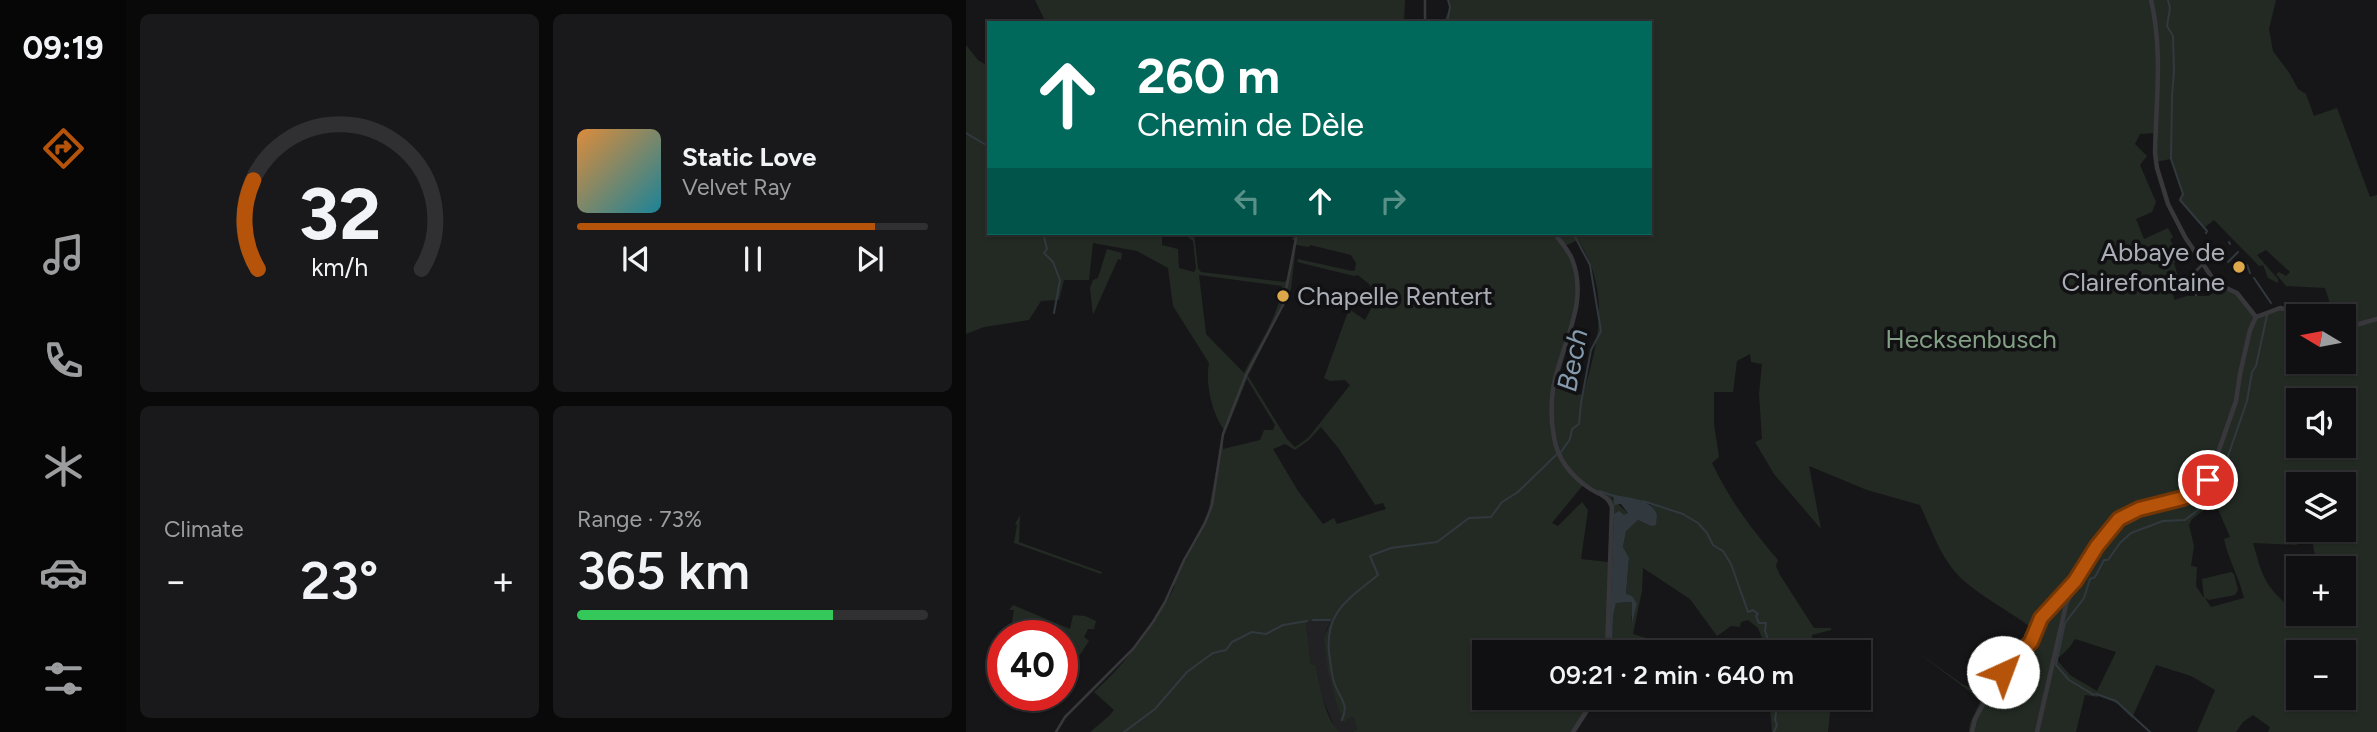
<!DOCTYPE html>
<meta charset="utf-8">
<style>
:root{--surface:#101012;--page:#19191b;--text:#f1f3f6;--muted:#9c9d9f;--line:#303032;--accent:#b45309}
body{margin:0;font-family:Figtree,sans-serif;background:var(--page);color:var(--text);height:100vh;display:flex;flex-direction:column;font-size:26px;white-space:nowrap}
*{box-sizing:border-box;margin:0}
p{font-size:23px;color:var(--muted)}
.icon{flex:none;width:38px;height:38px;fill:none;stroke:currentColor;stroke-width:2;stroke-linecap:round;stroke-linejoin:round}
.map{position:relative;flex:1;overflow:hidden}
.side{display:flex;flex-direction:column;gap:14px;padding:14px;background:#09090a;width:840px}
.side>*{flex:none}
.guide{position:absolute;left:21px;top:21px;width:665px;height:214px;border-radius:0px;box-shadow:0 2px 5px #0004,0 0 0 2px var(--line);background:#00695c;color:#fff;overflow:hidden}
.needle{width:46px;rotate:280deg}
.tools{position:absolute;left:1320px;top:304px;display:grid;gap:14px}
.tools a{display:grid;place-items:center;width:70px;height:70px;border-radius:0px;background:var(--surface);box-shadow:0 2px 5px #0004,0 0 0 2px var(--line);font-size:35px}
.speed{position:absolute;left:21px;top:620px;display:flex;gap:14px;font-size:35px;font-weight:700;text-align:center}
.speed>*{display:grid;place-content:center;width:91px;height:91px;border-radius:50%;background:var(--surface);box-shadow:0 2px 5px #0004,0 0 0 2px var(--line);line-height:1}
.speed .limit{border:10px solid #d22;background:#fff;color:#111}
.pin{position:absolute;display:grid;place-items:center;width:60px;height:60px;color:#fff;margin:-30px;border:4px solid #fff;border-radius:50%;box-shadow:0 2px 7px #0007}
.me{position:absolute;width:77px;margin:-38px;rotate:43deg;stroke-linejoin:round;filter:drop-shadow(0 0 5px #0008)}
.turn{display:flex;align-items:center;gap:24px;height:147px;padding:0 35px;font-size:32px}
.turn .icon{width:91px;height:91px;stroke-width:2.5}
.turn b{display:block;font-size:49px;line-height:60px}
.lanes{display:flex;align-items:center;height:66px;padding:0 35px;background:#0003;justify-content:center;gap:35px;direction:ltr}
.lanes .off{opacity:.35}
.big{font-size:52px;font-weight:600;line-height:1.1}
.side .tile{flex:1;display:flex;flex-direction:column;justify-content:center;gap:10px;min-width:0;padding:0 24px;border-radius:10px;background:var(--page)}
.side .dial{align-items:center;gap:0}
.dial svg{height:182px;overflow:visible;fill:none;stroke:var(--line);stroke-width:7;stroke-linecap:round;text-anchor:middle}
.dial text{fill:var(--text);stroke:none}
.song{display:flex;align-items:center;gap:21px}
.cover{width:84px;height:84px;border-radius:10px;background:linear-gradient(135deg,hsl(30 70% 55%),hsl(190 70% 35%))}
.played{height:7px;border-radius:4px;background:linear-gradient(90deg,var(--accent) 85%,var(--line) 85%)}
.keys{display:flex;justify-content:space-around;direction:ltr}
.heat{display:flex;justify-content:space-between;align-items:center;font-size:38px;direction:ltr}
.charge{height:10px;border-radius:5px;background:linear-gradient(90deg,#34c759 73%,var(--line) 0)}
.side .tiles{flex:1;display:grid;gap:14px;grid-template-columns:repeat(2,1fr)}
.trip{position:absolute;left:506px;top:640px;width:399px;height:70px;border-radius:0px;background:var(--surface);box-shadow:0 2px 5px #0004,0 0 0 2px var(--line);font-weight:600;line-height:70px;text-align:center}
main{display:flex;flex:1;min-height:0}
.menu{display:flex;flex-direction:column;width:126px;justify-content:space-around;align-items:center;background:#060607;color:var(--muted)}
.menu .icon{width:49px;height:49px}
.menu .selected{color:var(--accent)}
.menu b{font-size:32px;color:var(--text)}
.map>svg:first-child{display:block}
.built{fill:#222225}
.green{fill:#232a23;fill-rule:evenodd}
.water{fill:#31393f}
.lines{fill:none;stroke-linecap:round;stroke-linejoin:round}
.stream{stroke:#31393f;stroke-width:2}
.minor{stroke:#38383c;stroke-width:2.5}
.tertiary{stroke:#38383c;stroke-width:4.5}
.route-casing{stroke:#753606;stroke-width:18}
.route{stroke:#b45309;stroke-width:12}
.poi-dot{fill:#dca84a;stroke:#111113;stroke-width:2.5}
.labels{text-anchor:middle;stroke-width:7;stroke-linejoin:round;paint-order:stroke}
.poi-label{font-size:26px;fill:#aaaeb6;stroke:#111113;text-anchor:end}
.park-label{font-size:26px;fill:#839f84;stroke:#111113}
.water-label{font-size:28px;font-style:italic;fill:#859bad;stroke:#111113}
</style>
<main>
<nav class="menu">
<b>09:19</b>
<svg class="icon selected" aria-label="directions" viewBox="0 0 24 24"><path d="M12 3l9 9-9 9-9-9zM9 14v-3h6M13 9l2 2-2 2"/></svg>
<svg class="icon" aria-label="music" viewBox="0 0 24 24"><path d="M9 18V5l10-2v13"/><circle cx="6" cy="18" r="3"/><circle cx="16" cy="16" r="3"/></svg>
<svg class="icon" aria-label="phone" viewBox="0 0 24 24"><path d="M5 4h4l2 5-3 2q2 4 5 5l2-3 5 2v4C11 20 4 13 5 4z"/></svg>
<svg class="icon" aria-label="climate" viewBox="0 0 24 24"><path d="M12 3v18M4 7l16 10M4 17L20 7"/></svg>
<svg class="icon" aria-label="car" viewBox="0 0 24 24"><path d="M5 17H2v-5l4-1 3-4h7l3 4 3 1v5h-3M9 17h6M6 11h13"/><circle cx="7" cy="17" r="2"/><circle cx="17" cy="17" r="2"/></svg>
<svg class="icon" aria-label="filters" viewBox="0 0 24 24"><path d="M4 7h16M4 17h16"/><circle cx="9" cy="7" r="2"/><circle cx="15" cy="17" r="2"/></svg>
</nav>
<section class="side">
<div class="tiles">
<div class="tile dial"><svg viewBox="0 0 100 80">
<path d="M14 69A42 42 0 1 1 86 69"/>
<path d="M14 69A42 42 0 0 1 12 30" stroke="#b45309"/>
<text x="50" y="56" font-size="32" font-weight="700">32</text>
<text x="50" y="72" font-size="11">km/h</text>
</svg></div>
<div class="tile">
<div class="song"><i class="cover"></i><div><b>Static Love</b><p>Velvet Ray</p></div></div>
<div class="played"></div>
<div class="keys"><svg class="icon" aria-label="previous" viewBox="0 0 24 24"><path d="M18 5L8 12l10 7zM5 5v14"/></svg><svg class="icon" aria-label="pause" viewBox="0 0 24 24"><path d="M8 5v14M16 5v14"/></svg><svg class="icon" aria-label="next" viewBox="0 0 24 24"><path d="M6 5l10 7-10 7zM19 5v14"/></svg></div>
</div>
<div class="tile"><p>Climate</p>
<div class="heat"><a>−</a><b class="big">23°</b><a>+</a></div>
</div>
<div class="tile"><p>Range · 73%</p><b class="big">365 km</b><div class="charge"></div></div>
</div>
</section>
<div class="map">
<svg width="1411" height="732" viewBox="0 0 1411 732">
<rect width="100%" height="100%" fill="#161618"/>
<path class="built" d="M352,620H365L360,631L381,719L387,717L391,729L386,732H374L369,728L355,695L350,665H345L340,622Z"/>
<g class="green">
<path d="M69,0H439L438,23H80Z"/>
<path d="M482,0H1310L1303,29L1307,51L1324,74L1332,89L1340,94L1348,116L1371,108L1404,197L1411,195V732H1302L1304,727L1287,715L1277,722L1270,732H1231L1249,690L1225,676L1190,665L1166,718L1152,704L1132,694V697L1119,695L1110,732H1003L1004,723L1015,700L950,651L996,684L1020,695C1032,674 1062,649 1064,627C1039,607 1000,590 983,564C971,547 963,524 954,505L901,490L843,466L855,529L808,474L789,442L796,439L793,394L796,364L785,362L784,354L771,361L767,392H748V424L753,457L746,463C765,502 784,527 812,560L810,566L814,575L848,628H865V630L846,635V653H802L792,628L782,620L775,622L774,627L765,626L751,636L724,599L677,568L676,591L667,634C685,640 713,648 733,643V645C710,644 692,644 670,639L664,653H646L647,616L650,603L666,602L667,607L665,621L671,605L660,595L663,558L657,547L660,530L672,520L685,526L691,516L684,504L647,494L646,499L662,513L659,515L644,642L643,653H518V698H632L610,732H386L391,729L387,717L381,719L380,723L374,720L375,714L372,709L362,671L358,639L365,620L340,622L345,665H350C353,684 359,720 374,732H124L143,716L148,710L128,692C161,662 188,626 209,586L206,584L242,513L258,430C246,413 239,384 243,363L207,306L202,268L171,251L127,243L123,280H98L93,300L75,301L63,320L18,327L0,334V45L12,60L23,67V233H196V245L212,249L213,268L228,272L230,268L227,241L222,237L224,233H228L232,268L235,272L318,282L321,280L329,240H326L328,233H684V23H477L484,8ZM1189,133V162L1205,159L1217,194L1214,200L1238,228L1248,220L1293,266L1297,265L1302,278L1312,283V279L1291,255L1300,250L1324,272L1320,276L1313,272L1310,274L1320,286L1359,288L1365,307L1362,316L1314,308L1290,316L1271,293L1254,285L1243,296H1221L1208,300L1206,281L1212,276L1208,263L1216,257L1204,240L1207,237L1202,228L1178,239L1170,219L1186,212L1190,202L1174,165L1181,156L1169,144L1174,134ZM612,240C645,292 633,340 617,395L590,388L611,310L612,312L613,297L604,251L599,246ZM330,245L343,247L344,245L385,255L390,263L389,270L386,271L332,259L331,262L388,276L392,275L404,285L410,299L399,320L383,309L358,378L364,381L379,380L384,385L342,438L329,447L321,439L282,376L325,289ZM233,275L316,286C312,318 293,344 278,373L240,334ZM1332,317H1377V362H1332ZM281,379L309,425L307,430H298L294,440L257,449V438ZM1332,401H1377V446H1332ZM355,427L373,449L409,505L417,503L420,509L371,524L368,518L357,524L332,491L307,449L319,444L329,450L343,440ZM617,485L645,503L642,562L615,559L622,510L616,502L592,526L586,523ZM1332,485H1377V530H1345L1348,551L1354,569H1377V614H1332V605L1326,609C1298,585 1297,578 1287,543L1331,545L1329,496L1332,497ZM1249,502L1264,537L1258,539C1263,561 1273,577 1278,598L1245,607L1239,598L1243,600L1269,595L1272,590L1268,574L1265,572L1236,579L1238,598L1230,586L1231,567L1225,566L1228,546L1223,525L1226,519ZM1109,639L1150,652L1131,691L1104,675L1092,661L1091,659L1103,648ZM1332,653H1377V698H1332Z"/>
<path d="M141,249L156,253L155,260L152,259L127,315L124,288L127,280L132,278Z"/>
<path d="M54,515L53,542L136,572L135,574L48,543L51,525L49,524Z"/>
<path d="M47,605L104,629L107,615L119,616L130,621L128,629H122L118,637L123,641L96,682V635H44L48,610H43Z"/>
<path d="M806,698H848L849,703L865,704L862,732H806L804,709Z"/>
</g>
<path class="water" d="M647,494C663,499 684,497 691,515L690,525L685,526L672,520L660,531L657,547L663,558L660,594L666,596L671,604L666,623V602L650,603L647,616L646,653H643L648,514L653,511L658,515L662,513L655,504L648,505Z"/>
<g class="lines">
<g class="stream">
<path d="M1202,0L1204,8L1201,26L1207,36L1208,71L1206,96L1205,159L1217,194L1214,200L1241,231L1240,233"/>
<path d="M481,23L484,7L482,0"/>
<path d="M0,133L20,145L23,152"/>
<path d="M77,233L81,249L78,253L87,262L94,280L88,313"/>
<path d="M1263,242L1264,244"/>
<path d="M1262,262L1272,252"/>
<path d="M1281,265L1284,273"/>
<path d="M1288,278L1305,303"/>
<path d="M595,452L604,439L606,429L613,424L615,403L625,350L635,331L624,265L607,233"/>
<path d="M633,491L648,496"/>
<path d="M1249,497L1256,492L1262,456L1281,401L1286,372L1290,366L1301,315"/>
<path d="M677,501L717,514L732,523L741,533L747,545L757,551L765,564L782,612L787,610L792,614L790,616L793,623H800L799,631L807,653"/>
<path d="M347,620H364"/>
<path d="M1090,664L1099,623L1118,598L1124,579L1129,577L1138,560H1142L1154,543L1165,533L1197,521L1219,520L1246,499"/>
<path d="M1090,665L1103,680L1128,695"/>
<path d="M1130,694L1150,701L1184,732"/>
<path d="M376,720C383,704 375,700 369,685C365,674 365,664 363,653C359,611 383,599 412,575L404,556L425,548L471,542L503,518L525,517L536,502L552,492L590,455"/>
<path d="M158,732L189,709L221,672L247,653L260,650L266,642L286,632L300,634L317,625L341,621"/>
<path d="M808,732L811,725L809,720L812,698"/>
</g>
<g class="minor">
<path d="M459,23V0"/>
<path d="M1230,295L1229,272L1237,264"/>
<path d="M90,732L99,717L167,649L187,622L199,602L218,560L239,523L246,505L257,434L280,375L317,305L331,233"/>
</g>
<g class="tertiary">
<path d="M1185,0C1197,50 1190,102 1189,153L1191,168L1202,204L1219,237L1247,279L1254,285L1271,293L1290,317"/>
<path d="M588,233C594,241 602,249 606,259C624,304 594,346 587,389C585,404 585,421 588,437C591,458 605,476 623,488C633,495 642,495 646,507L641,653"/>
<path d="M1290,317L1314,308L1362,317"/>
<path d="M1377,321L1393,324L1411,319"/>
<path d="M607,732L629,698"/>
<path d="M1006,732L1009,719L1031,679L1065,642L1075,618L1108,582"/>
<path d="M1071,732L1100,605L1116,567L1153,519L1173,509L1217,498L1229,492L1244,476L1270,401L1274,374L1284,330L1290,317"/>
</g>
</g>
<g class="lines">
<defs>
<path id="route" d="M1037,672L1065,642L1075,618L1109,581L1131,546L1153,519L1173,509L1217,498L1229,492L1242,480"/>
</defs>
<use href="#route" class="route-casing"/>
<use href="#route" class="route"/>
</g>
<g class="poi-dot">
<circle cx="1273" cy="267" r="7"/>
<circle cx="317" cy="296" r="7"/>
</g>
<g class="labels">
<g class="poi-label">
<text x="1259" y="261">Abbaye de<tspan x="1259" dy="30">Clairefontaine</tspan></text>
<text x="331" y="305" text-anchor="start">Chapelle Rentert</text>
</g>
<g class="park-label">
<text x="1005" y="348">Hecksenbusch</text>
</g>
<g class="water-label">
<text transform="translate(606 360) rotate(-79)" y="10">Bech</text>
</g>
</g>
</svg>
<div class="tools">
<a><svg class="needle" viewBox="-14 -14 28 28"><path d="M0-13l5 13h-10z" fill="#e53935"/><path d="M0 13l5-13h-10z" fill="#9c9d9f"/></svg></a>
<a><svg class="icon" aria-label="sound" viewBox="0 0 24 24"><path d="M4 9h4l5-4v14l-5-4H4zM17 9q2 3 0 6"/></svg></a>
<a><svg class="icon" aria-label="layers" viewBox="0 0 24 24"><path d="M12 4l9 5-9 5-9-5zM3 14l9 5 9-5"/></svg></a>
<a>+</a>
<a>−</a>
</div>
<div class="speed"><div class="limit">40</div></div>
<div class="pin" style="left:1242px;top:480px;background:#d93025"><svg class="icon" aria-label="arrive" viewBox="0 0 24 24"><path d="M6 21V4h12l-3 4 3 4H6"/></svg></div>
<svg class="me" style="left:1037px;top:672px" viewBox="-20 -20 40 40"><circle r="19" fill="#fff"/><path d="M0-13L10 11 0 6-10 11z" fill="#b45309"/></svg>
<div class="trip">09:21 · 2 min · 640 m</div>
<div class="guide">
<div class="turn"><svg class="icon" aria-label="ahead" viewBox="0 0 24 24"><path d="M12 20V5M6 11l6-6 6 6"/></svg><div><b>260 m</b>Chemin de Dèle</div></div>
<div class="lanes"><svg class="icon off" aria-label="left" viewBox="0 0 24 24"><path d="M17 20v-9H6M10 6l-5 5 5 5"/></svg><svg class="icon" aria-label="ahead" viewBox="0 0 24 24"><path d="M12 20V5M6 11l6-6 6 6"/></svg><svg class="icon off" aria-label="right" viewBox="0 0 24 24"><path d="M7 20v-9h11M14 6l5 5-5 5"/></svg></div>
</div>
</div>
</main>
